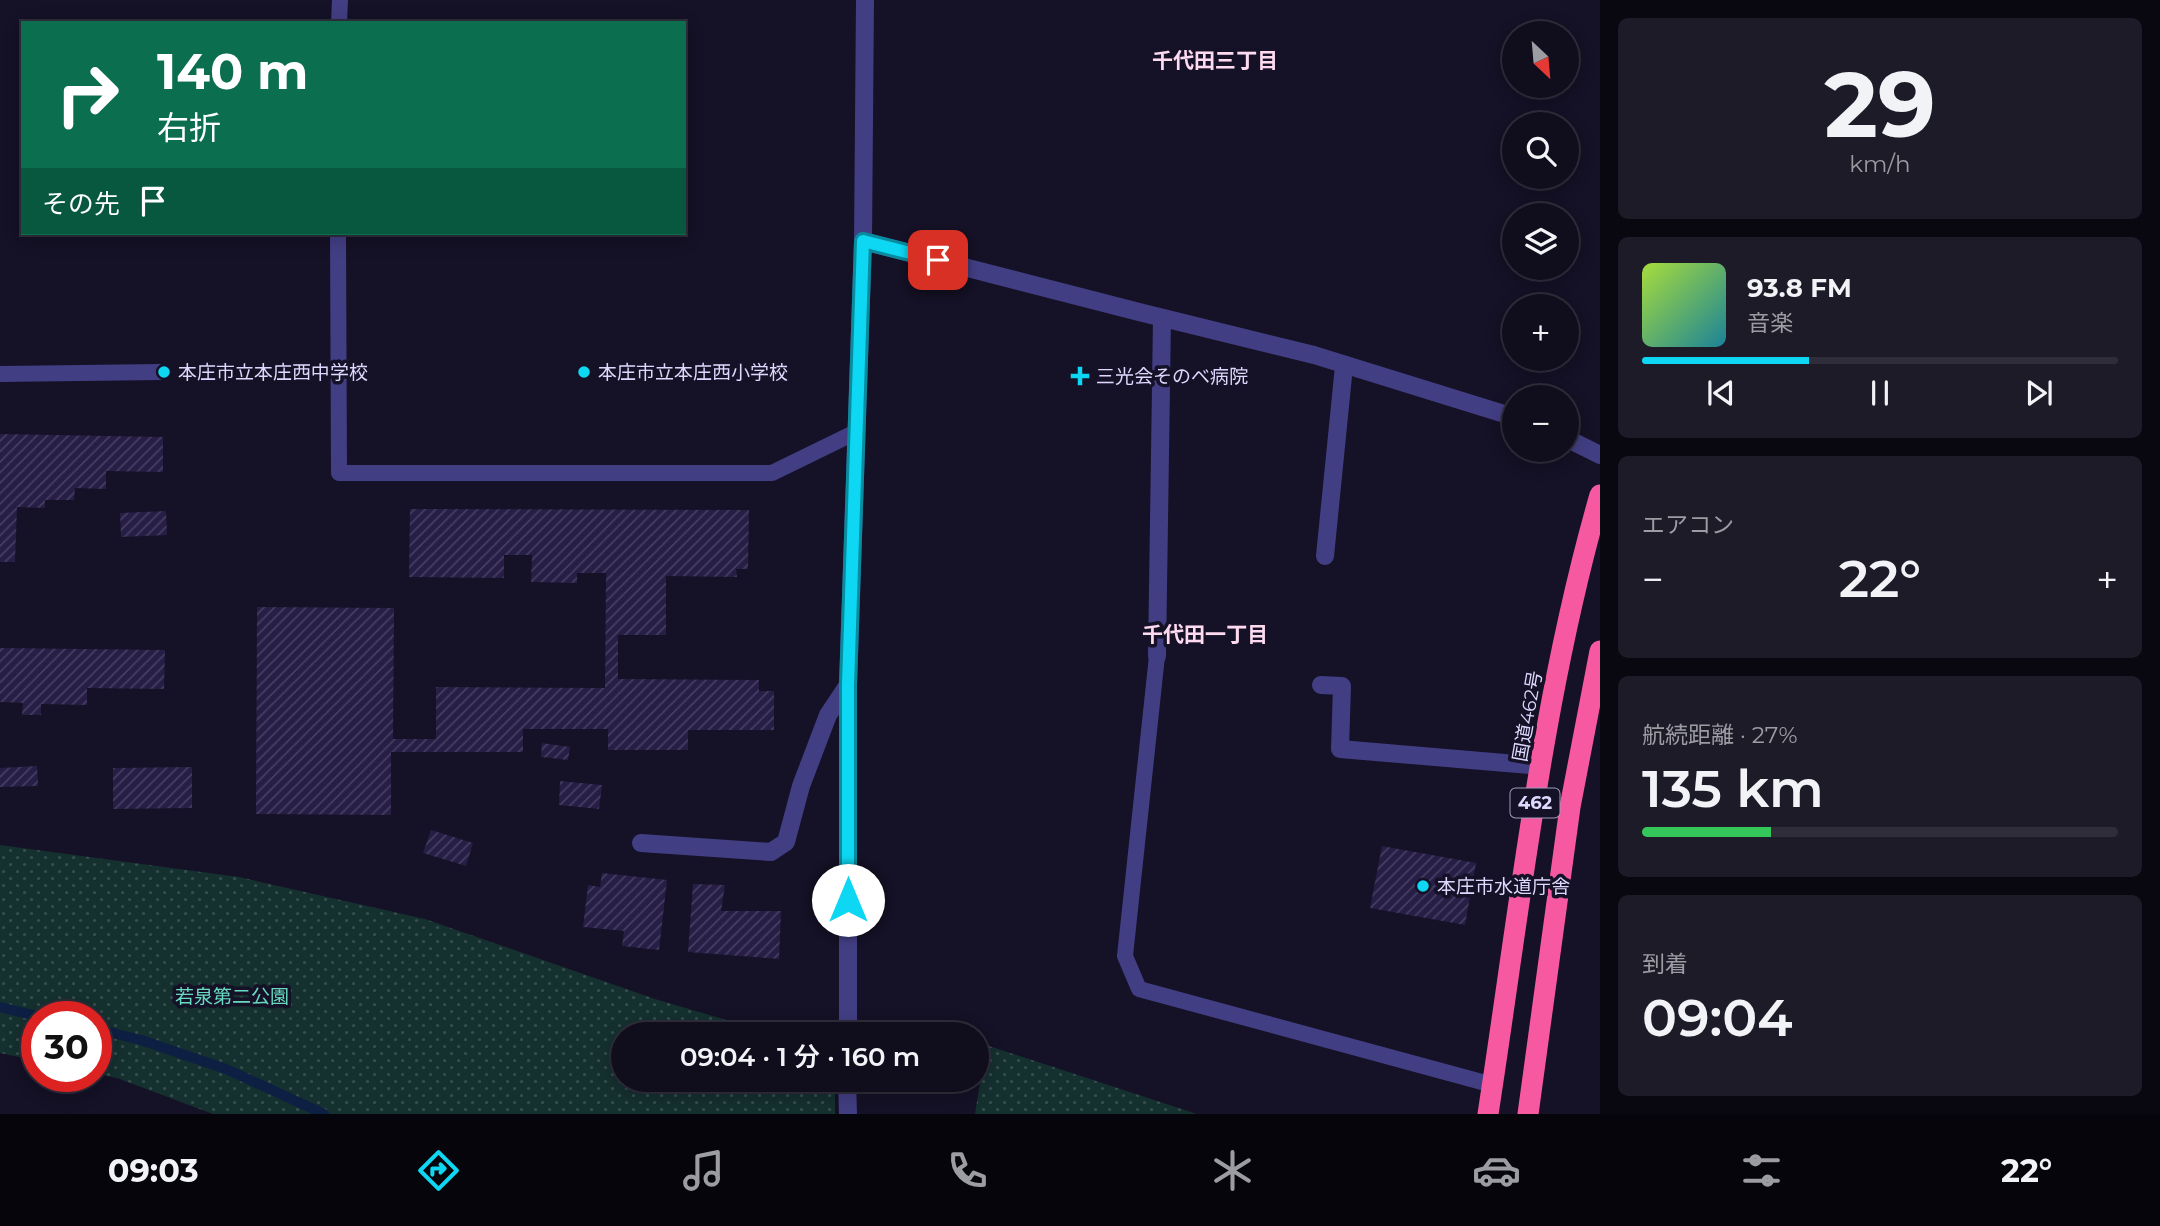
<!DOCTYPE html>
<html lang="ja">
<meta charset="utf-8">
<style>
:root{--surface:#100d1c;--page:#1e1b29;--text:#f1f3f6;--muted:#9c9ca3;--line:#302d3b;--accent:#0ed7f3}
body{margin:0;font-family:Montserrat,"Noto Sans JP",sans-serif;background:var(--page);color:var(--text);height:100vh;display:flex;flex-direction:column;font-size:26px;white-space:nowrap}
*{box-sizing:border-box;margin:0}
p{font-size:23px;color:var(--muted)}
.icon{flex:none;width:38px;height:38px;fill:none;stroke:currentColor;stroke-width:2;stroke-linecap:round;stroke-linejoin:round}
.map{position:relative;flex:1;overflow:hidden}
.details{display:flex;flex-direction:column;gap:18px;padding:18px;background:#09070f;width:560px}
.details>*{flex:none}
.top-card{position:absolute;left:21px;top:21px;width:665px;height:214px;border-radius:0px;box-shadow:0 4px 18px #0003,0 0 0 2px var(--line);background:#0b6e4f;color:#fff;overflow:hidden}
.needle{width:46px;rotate:154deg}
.controls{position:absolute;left:1502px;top:21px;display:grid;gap:14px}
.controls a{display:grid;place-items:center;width:77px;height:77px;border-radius:50%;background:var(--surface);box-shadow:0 4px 18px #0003,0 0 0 2px var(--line);font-size:35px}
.speed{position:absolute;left:21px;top:1001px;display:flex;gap:14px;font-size:35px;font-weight:700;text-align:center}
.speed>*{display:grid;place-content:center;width:91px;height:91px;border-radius:50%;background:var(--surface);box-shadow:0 4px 18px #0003,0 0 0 2px var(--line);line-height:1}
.speed .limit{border:10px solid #d22;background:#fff;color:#111}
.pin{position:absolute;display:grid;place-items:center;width:60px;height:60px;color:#fff;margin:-30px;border-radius:14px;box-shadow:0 4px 10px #0006}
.me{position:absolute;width:77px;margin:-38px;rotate:0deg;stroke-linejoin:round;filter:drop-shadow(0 0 5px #0008)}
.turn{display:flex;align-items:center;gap:24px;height:147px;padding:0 21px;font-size:32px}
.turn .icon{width:91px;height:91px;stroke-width:2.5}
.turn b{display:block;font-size:49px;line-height:60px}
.then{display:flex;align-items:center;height:66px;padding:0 21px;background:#0003;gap:14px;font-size:26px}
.big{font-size:52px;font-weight:600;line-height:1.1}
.details .card{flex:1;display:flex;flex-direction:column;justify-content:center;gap:10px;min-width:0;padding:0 24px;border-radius:10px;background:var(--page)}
.details .dial{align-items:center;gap:0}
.dial b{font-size:91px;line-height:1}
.song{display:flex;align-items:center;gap:21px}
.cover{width:84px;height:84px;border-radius:10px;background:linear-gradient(135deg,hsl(80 70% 55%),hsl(190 70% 35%))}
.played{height:7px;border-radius:4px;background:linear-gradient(90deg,var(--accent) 35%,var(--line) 35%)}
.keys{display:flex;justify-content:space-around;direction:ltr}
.heat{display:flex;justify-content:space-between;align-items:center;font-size:38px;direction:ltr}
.charge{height:10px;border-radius:5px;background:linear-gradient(90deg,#34c759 27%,var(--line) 0)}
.trip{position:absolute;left:611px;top:1022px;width:378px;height:70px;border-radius:35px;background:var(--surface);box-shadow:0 4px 18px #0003,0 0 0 2px var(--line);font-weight:600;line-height:70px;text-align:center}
.tabs{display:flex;height:112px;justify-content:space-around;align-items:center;background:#06050b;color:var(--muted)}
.tabs .icon{width:49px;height:49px}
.tabs .active{color:var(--accent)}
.tabs b{font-size:32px;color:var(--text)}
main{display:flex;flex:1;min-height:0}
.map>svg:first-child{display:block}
.green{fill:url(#green-dots)}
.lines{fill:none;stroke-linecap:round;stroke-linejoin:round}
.stream{stroke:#0d1f43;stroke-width:10}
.building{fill:url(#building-hatch)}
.lane{stroke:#423e83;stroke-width:16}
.street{stroke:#423e83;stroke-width:18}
.highway{stroke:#f759a1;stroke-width:21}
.route-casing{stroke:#098c9e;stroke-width:18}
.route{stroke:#0ed7f3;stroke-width:12}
.poi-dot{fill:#0ed7f3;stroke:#151126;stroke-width:2.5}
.labels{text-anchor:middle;stroke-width:7;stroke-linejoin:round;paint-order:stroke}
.shield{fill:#151126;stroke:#a19cbc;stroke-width:2}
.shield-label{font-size:18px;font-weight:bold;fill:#ddd8fd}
.poi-label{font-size:19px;fill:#ddd8fd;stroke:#151126;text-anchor:start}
.street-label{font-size:19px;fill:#ddd8fd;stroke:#151126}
.park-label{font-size:19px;fill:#67dac0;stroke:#151126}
.neighbourhood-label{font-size:21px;font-weight:bold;fill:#fddaef;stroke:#151126}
</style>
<main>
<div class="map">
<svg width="1600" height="1114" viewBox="0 0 1600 1114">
<defs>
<pattern id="green-dots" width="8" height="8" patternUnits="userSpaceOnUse" patternTransform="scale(1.75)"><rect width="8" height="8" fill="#14302f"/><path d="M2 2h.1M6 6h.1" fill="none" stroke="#364d4e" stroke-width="1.8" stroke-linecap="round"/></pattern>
<pattern id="building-hatch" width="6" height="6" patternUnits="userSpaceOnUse" patternTransform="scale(1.75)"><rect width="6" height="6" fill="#271e46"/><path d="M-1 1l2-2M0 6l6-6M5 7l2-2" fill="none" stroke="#463e62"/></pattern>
</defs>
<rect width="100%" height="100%" fill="#151126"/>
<g class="green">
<path d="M0,845L239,877L425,919L655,999L774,1034H623V1080H835V1114H213L117,1078L96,1074V1017H37V1061L0,1053Z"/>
<path d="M986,1045L1197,1114H975Z"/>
</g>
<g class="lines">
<g class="stream">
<path d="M0,1007L41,1017"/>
<path d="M96,1029L141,1040L226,1069L324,1114"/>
</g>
</g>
<g class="building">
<path d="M0,434L163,437V472L106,471V489L75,488L74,500H45V508L17,507L15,562H0Z"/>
<path d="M410,509L749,510L748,569H736L737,577L666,576V635H618V679L759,680V691H774V730H688V750H608V729H523V752H391V815L256,814L257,607L394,608L393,739H436V687L605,688L606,573H577V583L531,582L532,555H504V578L409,577Z"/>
<path d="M166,511L167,535L121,537L120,513Z"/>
<path d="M0,648L165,650L164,689L87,688V705L41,704V715H22L23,703L0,702Z"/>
<path d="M542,743L570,747L568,760L541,757Z"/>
<path d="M37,766L38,786L0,787V768Z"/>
<path d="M192,767V808L113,809V768Z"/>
<path d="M560,781L602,785L599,809L559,805Z"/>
<path d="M431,830L473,843L466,866L423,853Z"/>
<path d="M1382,846L1476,863L1465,925L1370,908Z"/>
<path d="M602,873L667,880L659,950L622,946L624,931L583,927L588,885L600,887Z"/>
<path d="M693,884L725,885L721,911H781L779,959L688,952Z"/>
</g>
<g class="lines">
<g class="lane">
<path d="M339,23L340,0"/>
<path d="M338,233L339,473H772L856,432"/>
<path d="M0,374L161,372"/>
<path d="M1157,656L1125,956L1139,989L1493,1085"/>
</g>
<g class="street">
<path d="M863,241L1139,312L1314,355L1514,417"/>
<path d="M1566,438L1600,455"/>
<path d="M1325,556L1344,366"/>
<path d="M1157,656L1162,318"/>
<path d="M1321,685L1342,686L1340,749L1541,766"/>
<path d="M641,843L771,852L786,842L801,786L828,715L848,685"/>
<path d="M848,1034V685L863,241L865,0"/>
<path d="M847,1080L848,1114"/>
</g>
<g class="highway">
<path d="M1488,1114C1520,907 1542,696 1600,495"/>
<path d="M1528,1114L1570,807L1600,651"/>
</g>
</g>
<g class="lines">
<defs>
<path id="route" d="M848,900V685L863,241L938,260"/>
</defs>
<use href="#route" class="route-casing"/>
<use href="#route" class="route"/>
</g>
<g class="poi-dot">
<circle cx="164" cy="372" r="7"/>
<circle cx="584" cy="372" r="7"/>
<path d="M1076.5 365.5h7v7h7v7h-7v7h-7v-7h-7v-7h7z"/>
<circle cx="1423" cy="886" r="7"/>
</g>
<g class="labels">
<rect class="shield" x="1510.5" y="788.5" width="49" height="29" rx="5"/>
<g class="shield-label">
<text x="1535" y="809">462</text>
</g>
<g class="poi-label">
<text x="178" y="379">本庄市立本庄西中学校</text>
<text x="598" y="379">本庄市立本庄西小学校</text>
<text x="1096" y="383">三光会そのべ病院</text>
<text x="1437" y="893">本庄市水道庁舎</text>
</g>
<g class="street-label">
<text transform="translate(1527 716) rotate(-80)" y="7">国道462号</text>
</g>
<g class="park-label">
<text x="232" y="1003">若泉第二公園</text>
</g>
<g class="neighbourhood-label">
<text x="1215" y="68">千代田三丁目</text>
<text x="1205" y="642">千代田一丁目</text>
</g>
</g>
</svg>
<div class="controls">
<a><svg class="needle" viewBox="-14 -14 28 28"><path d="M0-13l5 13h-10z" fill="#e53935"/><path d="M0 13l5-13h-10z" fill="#9c9ca3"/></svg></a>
<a><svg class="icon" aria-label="search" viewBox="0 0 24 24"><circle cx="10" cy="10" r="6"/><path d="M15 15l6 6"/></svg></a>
<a><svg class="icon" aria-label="layers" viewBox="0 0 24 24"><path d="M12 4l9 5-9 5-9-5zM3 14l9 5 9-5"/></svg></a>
<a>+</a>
<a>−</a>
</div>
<div class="speed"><div class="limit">30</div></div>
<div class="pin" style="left:938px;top:260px;background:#d93025"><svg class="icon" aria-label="arrive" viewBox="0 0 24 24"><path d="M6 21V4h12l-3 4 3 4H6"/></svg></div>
<svg class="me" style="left:848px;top:900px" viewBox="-20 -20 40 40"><circle r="19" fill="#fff"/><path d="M0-13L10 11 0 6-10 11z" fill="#0ed7f3"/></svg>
<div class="trip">09:04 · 1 分 · 160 m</div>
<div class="top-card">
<div class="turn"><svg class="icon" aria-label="right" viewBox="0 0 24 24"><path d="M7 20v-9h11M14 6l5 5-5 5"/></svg><div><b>140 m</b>右折</div></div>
<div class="then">その先<svg class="icon" aria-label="arrive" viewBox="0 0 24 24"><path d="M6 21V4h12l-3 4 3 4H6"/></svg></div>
</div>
</div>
<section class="details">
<div class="card dial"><b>29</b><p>km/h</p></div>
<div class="card">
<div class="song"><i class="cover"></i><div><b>93.8 FM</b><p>音楽</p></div></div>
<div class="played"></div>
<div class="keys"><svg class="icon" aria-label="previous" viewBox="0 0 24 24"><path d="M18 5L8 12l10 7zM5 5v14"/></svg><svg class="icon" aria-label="pause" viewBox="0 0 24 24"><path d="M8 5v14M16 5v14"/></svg><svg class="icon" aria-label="next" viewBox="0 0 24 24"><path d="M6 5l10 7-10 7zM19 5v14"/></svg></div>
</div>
<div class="card"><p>エアコン</p>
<div class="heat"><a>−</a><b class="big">22°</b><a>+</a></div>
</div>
<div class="card"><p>航続距離 · 27%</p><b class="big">135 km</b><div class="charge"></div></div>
<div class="card"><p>到着</p><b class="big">09:04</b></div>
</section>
</main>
<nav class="tabs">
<b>09:03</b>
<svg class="icon active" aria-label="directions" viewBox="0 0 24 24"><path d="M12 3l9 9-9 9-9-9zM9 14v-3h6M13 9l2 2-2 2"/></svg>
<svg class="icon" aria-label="music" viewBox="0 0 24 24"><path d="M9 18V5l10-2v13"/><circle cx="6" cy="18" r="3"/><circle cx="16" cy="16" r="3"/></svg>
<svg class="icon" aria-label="phone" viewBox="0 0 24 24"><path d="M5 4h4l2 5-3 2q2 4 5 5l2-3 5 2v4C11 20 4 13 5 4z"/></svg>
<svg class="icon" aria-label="climate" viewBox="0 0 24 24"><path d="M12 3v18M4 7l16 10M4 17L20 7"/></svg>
<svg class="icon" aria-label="car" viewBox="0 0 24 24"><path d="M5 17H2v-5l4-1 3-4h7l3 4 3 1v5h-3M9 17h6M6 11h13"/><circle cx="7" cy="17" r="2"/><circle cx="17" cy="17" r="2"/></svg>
<svg class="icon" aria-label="filters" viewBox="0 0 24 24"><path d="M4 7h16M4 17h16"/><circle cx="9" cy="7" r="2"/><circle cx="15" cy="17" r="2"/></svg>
<b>22°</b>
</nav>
